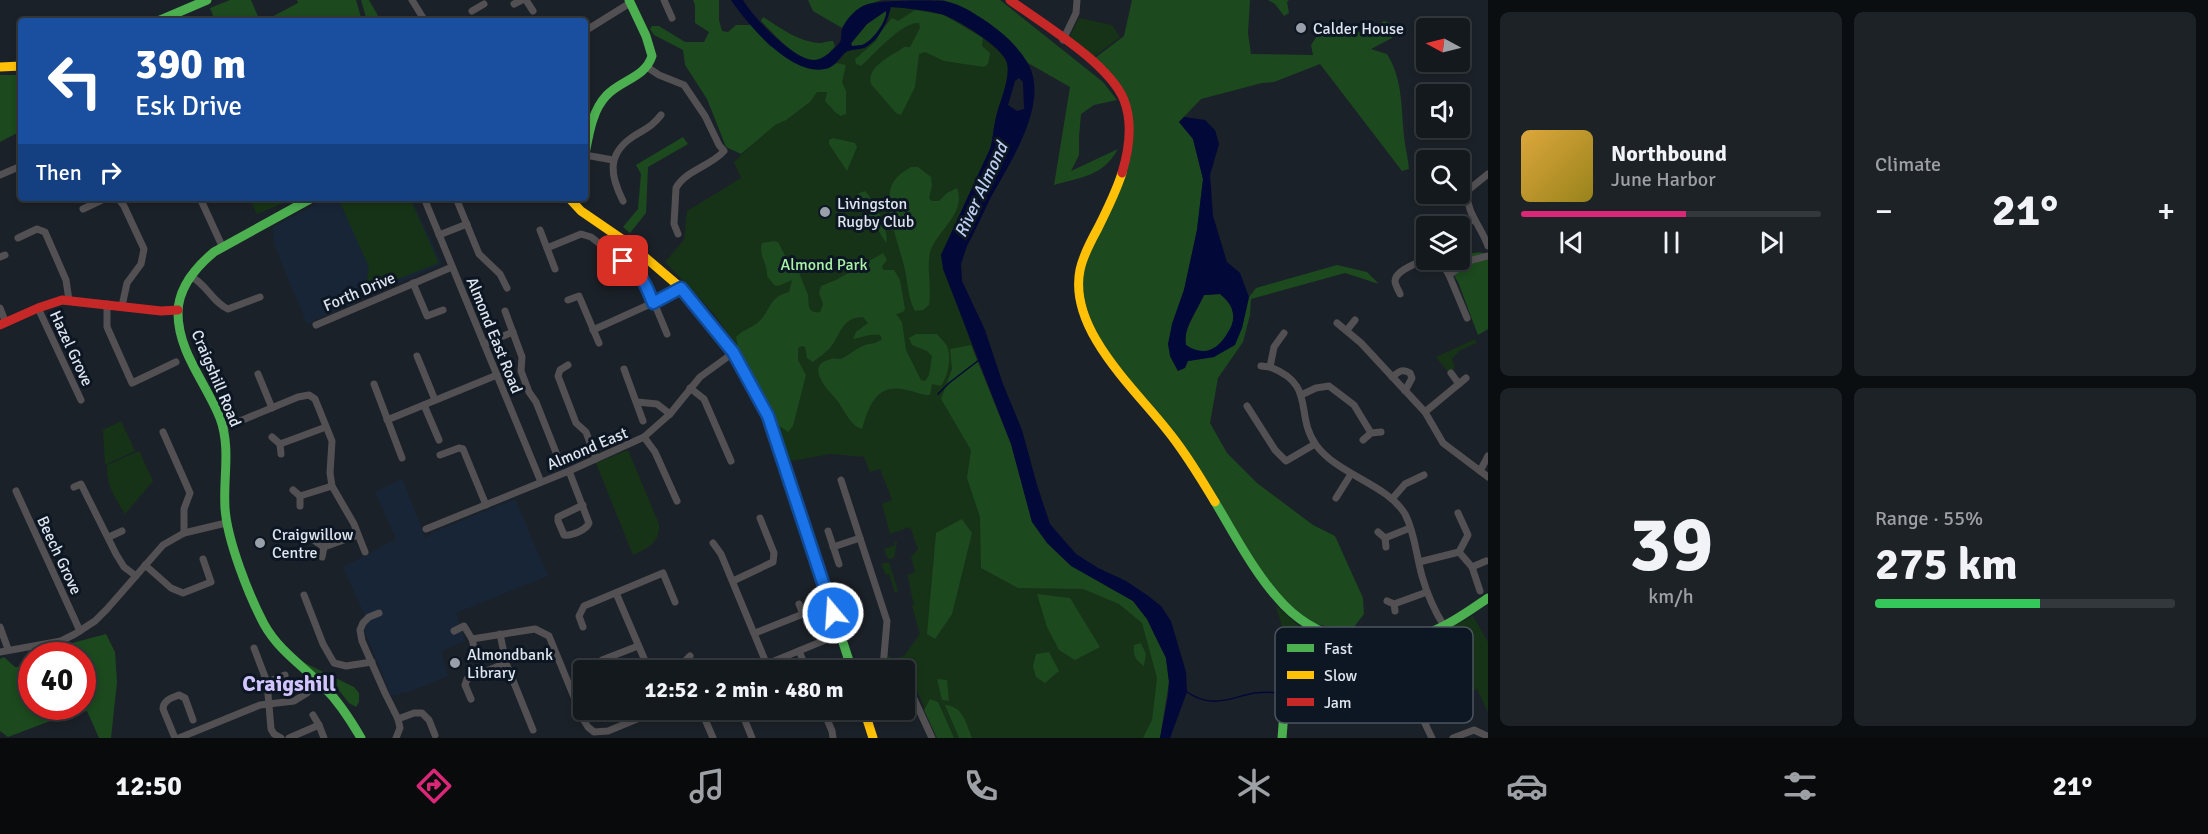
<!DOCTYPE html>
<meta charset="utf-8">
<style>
:root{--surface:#14191e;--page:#1d2227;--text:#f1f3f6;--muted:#9da0a4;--line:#33383c;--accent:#db2777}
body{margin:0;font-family:Signika,sans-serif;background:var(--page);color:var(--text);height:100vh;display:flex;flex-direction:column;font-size:22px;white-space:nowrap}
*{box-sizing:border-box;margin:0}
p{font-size:20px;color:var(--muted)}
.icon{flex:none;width:33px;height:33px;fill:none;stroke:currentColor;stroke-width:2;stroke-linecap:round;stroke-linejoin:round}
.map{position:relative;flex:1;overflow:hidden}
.side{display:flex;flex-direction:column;gap:12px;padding:12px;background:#0b0e10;width:720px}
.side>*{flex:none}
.guide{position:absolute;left:18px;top:18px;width:570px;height:183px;border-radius:6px;box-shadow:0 3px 9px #0003,0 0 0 2px var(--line);background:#1a4fa0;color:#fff;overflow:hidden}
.needle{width:39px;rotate:277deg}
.controls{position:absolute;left:1416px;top:18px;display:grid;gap:12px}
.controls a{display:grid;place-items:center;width:54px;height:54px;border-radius:6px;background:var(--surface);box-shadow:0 3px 9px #0003,0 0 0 2px var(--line);font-size:30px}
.speed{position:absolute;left:18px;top:642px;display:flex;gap:12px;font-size:30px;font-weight:700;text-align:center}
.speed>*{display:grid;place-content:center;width:78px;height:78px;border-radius:50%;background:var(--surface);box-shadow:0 3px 9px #0003,0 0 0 2px var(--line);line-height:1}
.speed .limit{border:9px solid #d22;background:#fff;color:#111}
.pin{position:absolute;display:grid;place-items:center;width:51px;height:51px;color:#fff;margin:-26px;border-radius:12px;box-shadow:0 3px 9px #0006}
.me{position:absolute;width:66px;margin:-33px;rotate:342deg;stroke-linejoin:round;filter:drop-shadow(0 0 4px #0008)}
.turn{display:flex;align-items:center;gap:21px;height:126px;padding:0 18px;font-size:27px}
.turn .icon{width:78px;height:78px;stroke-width:2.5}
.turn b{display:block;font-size:42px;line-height:51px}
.then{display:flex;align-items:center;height:57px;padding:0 18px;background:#0003;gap:12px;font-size:22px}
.big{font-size:45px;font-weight:700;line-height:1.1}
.side .tile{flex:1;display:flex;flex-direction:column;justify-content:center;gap:9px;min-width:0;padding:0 21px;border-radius:9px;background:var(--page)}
.side .dial{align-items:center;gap:0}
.dial b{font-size:78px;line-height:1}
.song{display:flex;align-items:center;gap:18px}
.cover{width:72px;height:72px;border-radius:9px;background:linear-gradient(135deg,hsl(40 70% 55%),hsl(50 70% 35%))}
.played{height:6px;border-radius:3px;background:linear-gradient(90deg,var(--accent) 55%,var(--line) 55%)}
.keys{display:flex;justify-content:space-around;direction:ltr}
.heat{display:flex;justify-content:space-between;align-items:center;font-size:33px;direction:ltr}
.charge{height:9px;border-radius:4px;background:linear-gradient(90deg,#34c759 55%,var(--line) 0)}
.side .tiles{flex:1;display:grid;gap:12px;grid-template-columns:repeat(2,1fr)}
.trip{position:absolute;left:573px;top:660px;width:342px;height:60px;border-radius:6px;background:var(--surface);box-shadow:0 3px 9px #0003,0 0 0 2px var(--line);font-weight:700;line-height:60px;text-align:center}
.tab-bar{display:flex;height:96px;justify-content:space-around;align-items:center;background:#080a0c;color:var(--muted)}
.tab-bar .icon{width:42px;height:42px}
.tab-bar .on{color:var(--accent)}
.tab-bar b{font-size:27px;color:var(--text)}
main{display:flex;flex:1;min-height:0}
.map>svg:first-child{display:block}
.built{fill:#182536}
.green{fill:#163317}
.forest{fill:#1c491e}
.water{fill:#020837;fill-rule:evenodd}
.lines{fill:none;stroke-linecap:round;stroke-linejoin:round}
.stream{stroke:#020837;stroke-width:1.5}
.street{stroke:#525052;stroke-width:7}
.fast{stroke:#4caf50;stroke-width:9}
.slow{stroke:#ffc107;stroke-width:9}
.jam{stroke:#c62828;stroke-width:9}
.route-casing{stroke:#114b97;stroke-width:15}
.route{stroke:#1a73e8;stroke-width:10}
.poi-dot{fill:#9aa0a9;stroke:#0d1623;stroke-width:2}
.labels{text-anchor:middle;stroke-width:6;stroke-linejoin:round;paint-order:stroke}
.poi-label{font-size:16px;fill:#dee5ee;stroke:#0d1623;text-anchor:start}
.park-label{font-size:16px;fill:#a9f3a5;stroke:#0d1623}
.street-label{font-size:16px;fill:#dee5ee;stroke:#0d1623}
.water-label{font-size:18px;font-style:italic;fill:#bccdef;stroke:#0d1623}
.district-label{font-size:22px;font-weight:bold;fill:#d2c5ff;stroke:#0d1623}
.key{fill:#0d1623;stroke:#4c5460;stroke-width:1.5}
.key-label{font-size:16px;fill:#dee5ee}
</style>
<main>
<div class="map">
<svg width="1488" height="738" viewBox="0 0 1488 738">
<rect width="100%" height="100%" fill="#1b2128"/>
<g class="built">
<path d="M327,198H411L442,264L307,324L274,244L273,227Z"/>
<path d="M402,479L426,539L431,533L515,499L548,576L456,613L465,641L441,651L448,676L408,692L391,696L365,632L364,614L343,567L396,539L375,492Z"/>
</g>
<g class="green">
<path d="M890,7C907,8 925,10 941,14C956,19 1003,48 1007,63C1011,80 998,104 995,122C993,131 993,139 990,149L941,255L1032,522L1133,601L1166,658L1160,738H937C930,723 916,683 906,673C900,666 889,667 887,655L894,659L904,656L920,634L912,606L914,604C910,593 911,584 907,575L915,572L911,557L918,549L910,527L890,534L882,504L892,500L880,469L870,472L864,457L831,454L791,461C770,410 750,361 716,317C701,298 682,280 665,262L684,240L687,211L741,178L734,162L837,63L847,51L863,48L874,41L888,21Z"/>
<path d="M1079,18L1112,25L1120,37L1091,59L1073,43L1070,36Z"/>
<path d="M249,198H296L257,214Z"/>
<path d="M338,198H410L439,263L365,292L369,267Z"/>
<path d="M1475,339L1477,343L1460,350L1452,359L1455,368L1449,373L1436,357Z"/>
<path d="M121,421L135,451L105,465L103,430Z"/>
<path d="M628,450L659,524C660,542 649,548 633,555L596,463Z"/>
<path d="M139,451L153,481L125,514C115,498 106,485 107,465Z"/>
<path d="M895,542H897L894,558L888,559L884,549L895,545Z"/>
<path d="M889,562L898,591L895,593L889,574L886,575L881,564Z"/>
<path d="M1275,605L1298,625L1301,633L1282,673L1281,622Z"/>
<path d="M1473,616L1488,642V712L1477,689L1453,699L1441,678L1445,676L1449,682L1467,672L1457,650L1442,657L1438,634Z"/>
</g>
<g class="forest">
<path d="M230,0H251L260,21H215L210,8Z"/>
<path d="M297,0H356L362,21H264L298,3Z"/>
<path d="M361,0H369L381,21H367Z"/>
<path d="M693,0H719V20L722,31L728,32L736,25H751L770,46L826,69L837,63L846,65L842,82L846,91V114L841,116L836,113L825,101L827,92H817L810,102L786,120L775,125L741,154L726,147L707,99L685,65L683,50L654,35L650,29L652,26H659L685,42H704L709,32L695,23V5Z"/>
<path d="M808,0H882C861,6 856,10 842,28L813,11Z"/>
<path d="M943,0H1000L1103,82L1117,100L1094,105L1081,114L1079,137V155L1071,171L1118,149C1103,176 1082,177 1054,185L1070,87L1028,63L1011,42L951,3Z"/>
<path d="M1132,0H1250L1248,33L1251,54L1313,55L1311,45L1322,28L1367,33L1384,21L1396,25L1392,38L1371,49L1387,54C1403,80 1401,107 1404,136C1405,147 1408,158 1409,169L1402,171L1320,64L1274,82L1262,83L1201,99L1179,122L1193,139L1203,179L1197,230L1184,290L1172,324L1170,356L1178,371L1188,361L1214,357L1242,328L1249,297L1256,288L1337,265L1367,272L1379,284L1345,273L1251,299L1250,315L1243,342L1218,378L1210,423L1227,453L1257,483L1313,525L1335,536L1363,598L1364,614L1351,631L1304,622L1285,607L1181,448L1102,355L1078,280L1126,158L1125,102L1091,61L1124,36Z"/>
<path d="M1268,0H1289L1287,2L1289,13L1284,16L1275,4Z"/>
<path d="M886,10C888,20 872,42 862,45C859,46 855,46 852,46L851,44L867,24Z"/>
<path d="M915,10L944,15L983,38L982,46L990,53L988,64L984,67L944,61L925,52L919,54L915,87L901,115L896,113L871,84C866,66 892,56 904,47H910L920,28L919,23C903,21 873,55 861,66L856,64L855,59L876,41L881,31L892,18L898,21Z"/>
<path d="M763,17C781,28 797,41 819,43C824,43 827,41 833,41L835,46C831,51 826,57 820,59C801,66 773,33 761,21Z"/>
<path d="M0,75H21V131L0,142Z"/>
<path d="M683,137L688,144L648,167L646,213L630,233L623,227L638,209L641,174L636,165Z"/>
<path d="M833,138L855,143L857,147L847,171L829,144V140Z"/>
<path d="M911,167H918L931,177L932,186L929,198L932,201H939L947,193L957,188C966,212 941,228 932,247C925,260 932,288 929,305L923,310L915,311C908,299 908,284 905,270C900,247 886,215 890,191C892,179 901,173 911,167Z"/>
<path d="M865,191C874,200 890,232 886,243L858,197L859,193Z"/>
<path d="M774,241L778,242L792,269L799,272C801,279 806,289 808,295C809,304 807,314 820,312L823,304L819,293L821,286L836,280L883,253L887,260L882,266L883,270H894L900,280L905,309L903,312L896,314L902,322L906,350L921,380L925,381L929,375L932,356L927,351L912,345L909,338L916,334H937C940,338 945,342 947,346C952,358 948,376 941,386L932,384L930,395C922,395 918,393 911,391C878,381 870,402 862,429C849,425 844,408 835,398C825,387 805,365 831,359C834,358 837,359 840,359C849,356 856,348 865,345C872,343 876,344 882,339L880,335C866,334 866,337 853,339L856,332L868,323L863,317C840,317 840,338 829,349C824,354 818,358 813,362L807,358L805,347L802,346L798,348V360L806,375L793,426L788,432L775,423L763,395L738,348L736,337C741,331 749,329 756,324C772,312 766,298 789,292L792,280L778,286L774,285L767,276C768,263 758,256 762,243Z"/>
<path d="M1460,251C1468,257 1479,249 1488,255V329L1478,335L1458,282L1445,260H1460Z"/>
<path d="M1220,294C1226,299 1232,305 1233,313C1236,331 1217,355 1199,352C1194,351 1190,348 1186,345L1184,335L1204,295Z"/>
<path d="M971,345L1011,444L1032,522L1110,588L1133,601L1147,619L1155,636L1166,658L1169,682L1160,738H1143L1152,720L1157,678L1142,623L1119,604L1083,589L1018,588L981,568L980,517L967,478L971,450L941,399L952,369L950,349Z"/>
<path d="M962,519L972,533L952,614L935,639L927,634L936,533Z"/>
<path d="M1037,594L1070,598L1100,647L1075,660L1059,650L1047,627Z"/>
<path d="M106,634L115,652L117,682L111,738H99L87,711L58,718L8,737L0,731V659L4,657L15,667L27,666L31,662L32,706H82V656L40,655L46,650Z"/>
<path d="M1141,643L1146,654L1144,666C1135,660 1133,655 1134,645Z"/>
<path d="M1049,652L1059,671L1045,683L1036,677L1033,666L1036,654Z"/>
<path d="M303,662L354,687L359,693V702L356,707L349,703L338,689L302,663Z"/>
<path d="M937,679L947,680L949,701L942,700Z"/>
<path d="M930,699L938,702L954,738H937L924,710Z"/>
<path d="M945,705C963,706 966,723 972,738H959Z"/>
</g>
<g class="water">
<path d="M731,0H743C753,17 794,61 814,60C823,60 835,49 840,42C842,39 841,33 842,29C846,19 857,7 868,4C883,0 928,0 944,1C956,3 968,9 978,16C996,27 1016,43 1027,62C1052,102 1008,165 989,201C982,216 975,231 967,246L961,264L962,281L985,330L1003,384L1022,430L1037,485L1050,524L1076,554L1098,568L1126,581L1147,595L1161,606L1171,621L1186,672L1187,692L1170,738H1160L1168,696L1169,682L1166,658L1147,619L1133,601L1071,566L1047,543L1032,522L1011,444L943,269L941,255L990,149C993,139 993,131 995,122C998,104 1011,80 1007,63C1003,47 957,19 941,14C925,10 907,8 891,7C887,22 880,40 864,48C858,50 851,49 846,52C838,58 836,67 825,69C791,76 748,25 731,0ZM886,11C888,20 872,42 862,45C861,45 853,46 852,46L851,43L867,24ZM1019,78L1023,82L1024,109L1017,111L1008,105L1015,81Z"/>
<path d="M1184,117L1205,120L1215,130L1219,144L1210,175L1213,216L1227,262L1240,273L1249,297L1242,328L1235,345L1214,357L1188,361L1185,368L1178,371L1170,356L1168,344L1172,324L1184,290L1197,230L1203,179L1193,139L1179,122ZM1220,294C1226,299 1232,305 1233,314C1234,320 1232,326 1228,332C1218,350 1204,357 1186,345C1183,327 1197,311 1204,295Z"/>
</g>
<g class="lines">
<g class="stream">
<path d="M938,394L949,383L979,360"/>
<path d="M1187,692C1220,715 1242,687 1276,693"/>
</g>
<g class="street">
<path d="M412,0L425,21"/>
<path d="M526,0L533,11"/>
<path d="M664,0L672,18"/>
<path d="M514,4L522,0"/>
<path d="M472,11L484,4"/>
<path d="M585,31L630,3"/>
<path d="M1063,40L1076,13L1077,0"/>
<path d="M647,67L659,75L684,85L705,116L719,145L724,151C711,166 686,170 676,188L674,224L678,234"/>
<path d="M585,155L613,160"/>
<path d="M1488,174L1467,191C1466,213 1481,226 1488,246"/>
<path d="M0,175L21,166"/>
<path d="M118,198L124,206L144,249L141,264L127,283L122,306"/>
<path d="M200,198L223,248"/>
<path d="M424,198L541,482"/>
<path d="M456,198L479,254L500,274L507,288"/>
<path d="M623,201C611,177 606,156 631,138C645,128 649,130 661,115"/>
<path d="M83,209L106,198"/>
<path d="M1451,226L1474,220"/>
<path d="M540,230L555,269"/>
<path d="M439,235L467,224"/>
<path d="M18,238L37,229L45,232L66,280L69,300"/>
<path d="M547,248L581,234L591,237L639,274L646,283L667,334"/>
<path d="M0,257L5,255"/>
<path d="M1440,260L1449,275L1467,318"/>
<path d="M1449,275L1468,261L1488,256"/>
<path d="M190,276C207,284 212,302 228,309L260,297"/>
<path d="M413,283L427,316L443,310"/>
<path d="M1400,294C1399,291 1395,285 1395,281C1395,270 1418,263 1426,259"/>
<path d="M568,300L579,296L599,343"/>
<path d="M107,304V327L132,383L176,362"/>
<path d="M0,308L6,323"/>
<path d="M38,308L81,400"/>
<path d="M505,311L522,357L521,371L529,392L536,402L557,455"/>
<path d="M1337,323L1361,343L1425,412L1443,443L1488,477"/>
<path d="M316,325L452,267"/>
<path d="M593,330L666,297L681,288"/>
<path d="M1347,330L1355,320"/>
<path d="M1284,333L1274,347L1270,367C1317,385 1294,414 1316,445C1338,475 1387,484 1405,514C1415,533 1416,555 1422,576C1427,594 1434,610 1444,626"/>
<path d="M484,344L513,332"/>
<path d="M417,356L435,400"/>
<path d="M568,365L560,370L558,376L576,423L586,432L596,459"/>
<path d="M1261,366L1270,367"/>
<path d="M624,369L643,421"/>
<path d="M1451,373L1459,384"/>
<path d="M258,374L272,408"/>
<path d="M1392,377C1399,372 1402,368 1410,373L1412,378L1405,391"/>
<path d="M374,384L402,458"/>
<path d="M690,388L704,399L731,461"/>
<path d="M1301,395L1316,388L1329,386L1354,405L1371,433"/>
<path d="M637,402L657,404L670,414"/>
<path d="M424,405L439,440"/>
<path d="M1247,406L1275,450L1286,461L1315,444"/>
<path d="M1425,412L1466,378"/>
<path d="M387,420L497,375"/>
<path d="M223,428L298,397L309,395L315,399L332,441L330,473L332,486L354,524L365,552"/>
<path d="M163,432L190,493L184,509V533"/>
<path d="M272,437L280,444"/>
<path d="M644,437L655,452L677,501"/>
<path d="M1363,440L1371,433L1381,432"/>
<path d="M281,454L280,444L326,427"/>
<path d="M440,455L459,448L463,449L486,505"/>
<path d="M569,471L589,523C586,530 572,536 564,535L558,521V517L583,505"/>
<path d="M1480,471L1488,456"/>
<path d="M841,480L887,621L883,667"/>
<path d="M74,487L81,484L116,554L124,567L136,576"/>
<path d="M293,490L300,496L332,486"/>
<path d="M16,491L80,631"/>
<path d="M1336,498L1351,474"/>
<path d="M1392,499L1405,484L1424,475"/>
<path d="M300,506V496"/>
<path d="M426,529L569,471L644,437L670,414L700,377L733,353"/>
<path d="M828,531L839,564"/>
<path d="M1378,532L1385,538L1386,547"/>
<path d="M109,537L122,531"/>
<path d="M1385,538L1410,528"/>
<path d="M315,541L324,547L358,535"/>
<path d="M713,543L721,554L767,665"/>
<path d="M833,547L860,538"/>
<path d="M1459,552L1472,567L1480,591"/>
<path d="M322,557L324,547"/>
<path d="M1419,562L1459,552L1468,535L1458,513"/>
<path d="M145,565L171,588L183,593L211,582L203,559"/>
<path d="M1472,567L1486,561"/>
<path d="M733,581L773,562L774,553L760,518"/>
<path d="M616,593L649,670"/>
<path d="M304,595L323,644L334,663L346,666L372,662"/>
<path d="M1387,601L1394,604L1395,611"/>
<path d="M1394,604L1427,592"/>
<path d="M379,613L369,617L363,623L360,630L362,641L385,693L398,719L400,728L396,738"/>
<path d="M0,627L8,649"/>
<path d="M583,627L579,616L584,606L663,573L675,602"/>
<path d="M454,631L464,626L472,639"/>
<path d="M755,633L803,614L799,604"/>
<path d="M500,634L506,663L533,730"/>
<path d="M1399,642C1407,676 1416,707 1432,738"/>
<path d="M474,647L472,639L535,629L549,636L583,719L588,727L594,732L608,731L659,710"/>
<path d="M254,648L267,682L271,729L274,734L281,738"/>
<path d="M799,651L807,670"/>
<path d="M0,652L61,641L75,634L95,621L107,609L163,545L184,533L226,523"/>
<path d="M598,670L597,667L602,660L638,646"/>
<path d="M667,670L681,665L690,656"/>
<path d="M752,670L840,634"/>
<path d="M861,670C874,667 886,664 898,670"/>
<path d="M904,677L932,738"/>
<path d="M267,682L285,675"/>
<path d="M471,699L465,685L467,679L506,663"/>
<path d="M701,710L713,738"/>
<path d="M823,710L832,731L833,738"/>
<path d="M313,715L319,725"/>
<path d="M704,717L714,713L730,710L744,718L752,738"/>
<path d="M398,719L414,713H422L429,720L435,735"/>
<path d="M175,738L163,709C163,700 172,698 179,695L185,698L193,720"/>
<path d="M179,738L260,705L294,701L307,693L317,681"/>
<path d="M289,738L319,725L324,738"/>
<path d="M1453,738L1474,730L1487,736"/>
</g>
<g class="fast">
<path d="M158,21L207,0"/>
<path d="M585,154C589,134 592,111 606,96C620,80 645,78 652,56L646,36L629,0"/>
<path d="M312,198L214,252C196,267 178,287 178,313C178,352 206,383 220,418C231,448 223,477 225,508C227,540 249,596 264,624C279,651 303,666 324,687C339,702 350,719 361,738"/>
<path d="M793,489L852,670"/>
<path d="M1215,502C1236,537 1256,576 1284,605C1323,645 1383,653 1433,631C1453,623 1470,610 1488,598"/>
<path d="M1282,738L1287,674L1297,649L1312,627"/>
</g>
<g class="slow">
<path d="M0,67L21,66"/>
<path d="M1122,173C1116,192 1107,210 1098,228C1091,241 1083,255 1080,270C1068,329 1134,388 1167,430C1185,452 1200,477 1215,502"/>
<path d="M569,198L581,211L632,246L681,288L714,327L746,372L774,430L793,489"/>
<path d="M864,710L873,738"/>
</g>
<g class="jam">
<path d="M1010,0C1043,24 1109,63 1124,100C1133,123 1129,150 1122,173"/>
<path d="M0,325L38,308L62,300L161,311L178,310"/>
</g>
</g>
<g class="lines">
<defs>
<path id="route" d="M623,261C642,275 645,282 653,303L681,288L733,352L768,416L833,613"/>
</defs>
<use href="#route" class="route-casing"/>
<use href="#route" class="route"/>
</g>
<g class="poi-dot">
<circle cx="1301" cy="28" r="6"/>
<circle cx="825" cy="212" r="6"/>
<circle cx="260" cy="543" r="6"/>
<circle cx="455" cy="663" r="6"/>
</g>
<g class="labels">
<g class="poi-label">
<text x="1313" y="34">Calder House</text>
<text x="837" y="209">Livingston<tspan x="837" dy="18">Rugby Club</tspan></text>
<text x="272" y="540">Craigwillow<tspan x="272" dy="18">Centre</tspan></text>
<text x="467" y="660">Almondbank<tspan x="467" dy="18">Library</tspan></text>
</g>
<g class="park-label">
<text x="824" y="270">Almond Park</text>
</g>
<g class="street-label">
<text transform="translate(359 291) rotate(-23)" y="6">Forth Drive</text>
<text transform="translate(495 335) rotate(68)" y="6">Almond East Road</text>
<text transform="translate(72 348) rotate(65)" y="6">Hazel Grove</text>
<text transform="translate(217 378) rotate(67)" y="6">Craigshill Road</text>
<text transform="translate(587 448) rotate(-23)" y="6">Almond East</text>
<text transform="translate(60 555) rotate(65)" y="6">Beech Grove</text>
</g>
<g class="water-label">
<text transform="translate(981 190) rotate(-65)" y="6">River Almond</text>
</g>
<g class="district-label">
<text x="289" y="691">Craigshill</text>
</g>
</g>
<rect x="1275" y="627" width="198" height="96" rx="9" class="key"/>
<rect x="1287" y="644" width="27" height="8" fill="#4caf50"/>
<rect x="1287" y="671" width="27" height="8" fill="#ffc107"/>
<rect x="1287" y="698" width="27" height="8" fill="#c62828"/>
<g class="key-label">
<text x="1324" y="654">Fast</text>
<text x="1324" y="681">Slow</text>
<text x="1324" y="708">Jam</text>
</g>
</svg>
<div class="controls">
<a><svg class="needle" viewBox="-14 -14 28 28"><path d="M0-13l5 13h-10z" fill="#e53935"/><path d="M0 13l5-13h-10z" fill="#9da0a4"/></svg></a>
<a><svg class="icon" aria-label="sound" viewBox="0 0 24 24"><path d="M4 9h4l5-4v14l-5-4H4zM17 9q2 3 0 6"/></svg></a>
<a><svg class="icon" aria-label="search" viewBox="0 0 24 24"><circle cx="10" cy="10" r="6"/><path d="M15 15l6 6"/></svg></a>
<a><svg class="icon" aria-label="layers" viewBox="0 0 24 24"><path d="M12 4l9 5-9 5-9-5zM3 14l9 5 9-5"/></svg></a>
</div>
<div class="speed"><div class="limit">40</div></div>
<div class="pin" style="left:623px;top:261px;background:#d93025"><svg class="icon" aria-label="arrive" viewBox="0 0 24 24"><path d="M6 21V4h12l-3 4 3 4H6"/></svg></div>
<svg class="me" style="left:833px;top:613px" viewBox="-20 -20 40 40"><circle r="17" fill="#1a73e8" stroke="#fff" stroke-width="3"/><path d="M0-11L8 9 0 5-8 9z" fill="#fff"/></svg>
<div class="trip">12:52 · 2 min · 480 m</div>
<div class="guide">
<div class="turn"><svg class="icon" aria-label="left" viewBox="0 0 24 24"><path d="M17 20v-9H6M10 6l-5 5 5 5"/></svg><div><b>390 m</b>Esk Drive</div></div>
<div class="then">Then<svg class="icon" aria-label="right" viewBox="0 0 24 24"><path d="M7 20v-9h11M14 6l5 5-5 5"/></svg></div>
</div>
</div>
<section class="side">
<div class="tiles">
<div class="tile">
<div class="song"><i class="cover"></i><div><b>Northbound</b><p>June Harbor</p></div></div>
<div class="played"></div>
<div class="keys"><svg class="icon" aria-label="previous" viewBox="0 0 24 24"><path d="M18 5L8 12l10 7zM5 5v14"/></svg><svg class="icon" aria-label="pause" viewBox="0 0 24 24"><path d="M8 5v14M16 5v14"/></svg><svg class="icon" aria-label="next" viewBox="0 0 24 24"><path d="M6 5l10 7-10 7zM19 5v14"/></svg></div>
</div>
<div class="tile"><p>Climate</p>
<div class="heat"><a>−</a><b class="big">21°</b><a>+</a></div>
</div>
<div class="tile dial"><b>39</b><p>km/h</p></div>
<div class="tile"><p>Range · 55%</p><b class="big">275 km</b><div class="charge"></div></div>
</div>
</section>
</main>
<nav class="tab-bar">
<b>12:50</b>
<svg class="icon on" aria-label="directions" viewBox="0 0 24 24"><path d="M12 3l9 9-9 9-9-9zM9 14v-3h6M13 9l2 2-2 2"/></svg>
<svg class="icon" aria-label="music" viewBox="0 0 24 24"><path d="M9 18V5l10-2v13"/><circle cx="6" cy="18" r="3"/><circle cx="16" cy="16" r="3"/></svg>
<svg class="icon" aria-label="phone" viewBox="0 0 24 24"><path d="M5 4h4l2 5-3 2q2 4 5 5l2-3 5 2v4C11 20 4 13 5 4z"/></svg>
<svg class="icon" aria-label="climate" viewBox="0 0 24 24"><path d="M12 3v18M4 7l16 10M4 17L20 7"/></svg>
<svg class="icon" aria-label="car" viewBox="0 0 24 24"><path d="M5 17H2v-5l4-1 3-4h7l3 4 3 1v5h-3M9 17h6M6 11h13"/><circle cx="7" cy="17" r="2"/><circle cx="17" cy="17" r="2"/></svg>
<svg class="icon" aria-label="filters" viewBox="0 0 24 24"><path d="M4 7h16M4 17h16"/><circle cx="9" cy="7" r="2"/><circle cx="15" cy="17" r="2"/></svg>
<b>21°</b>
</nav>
